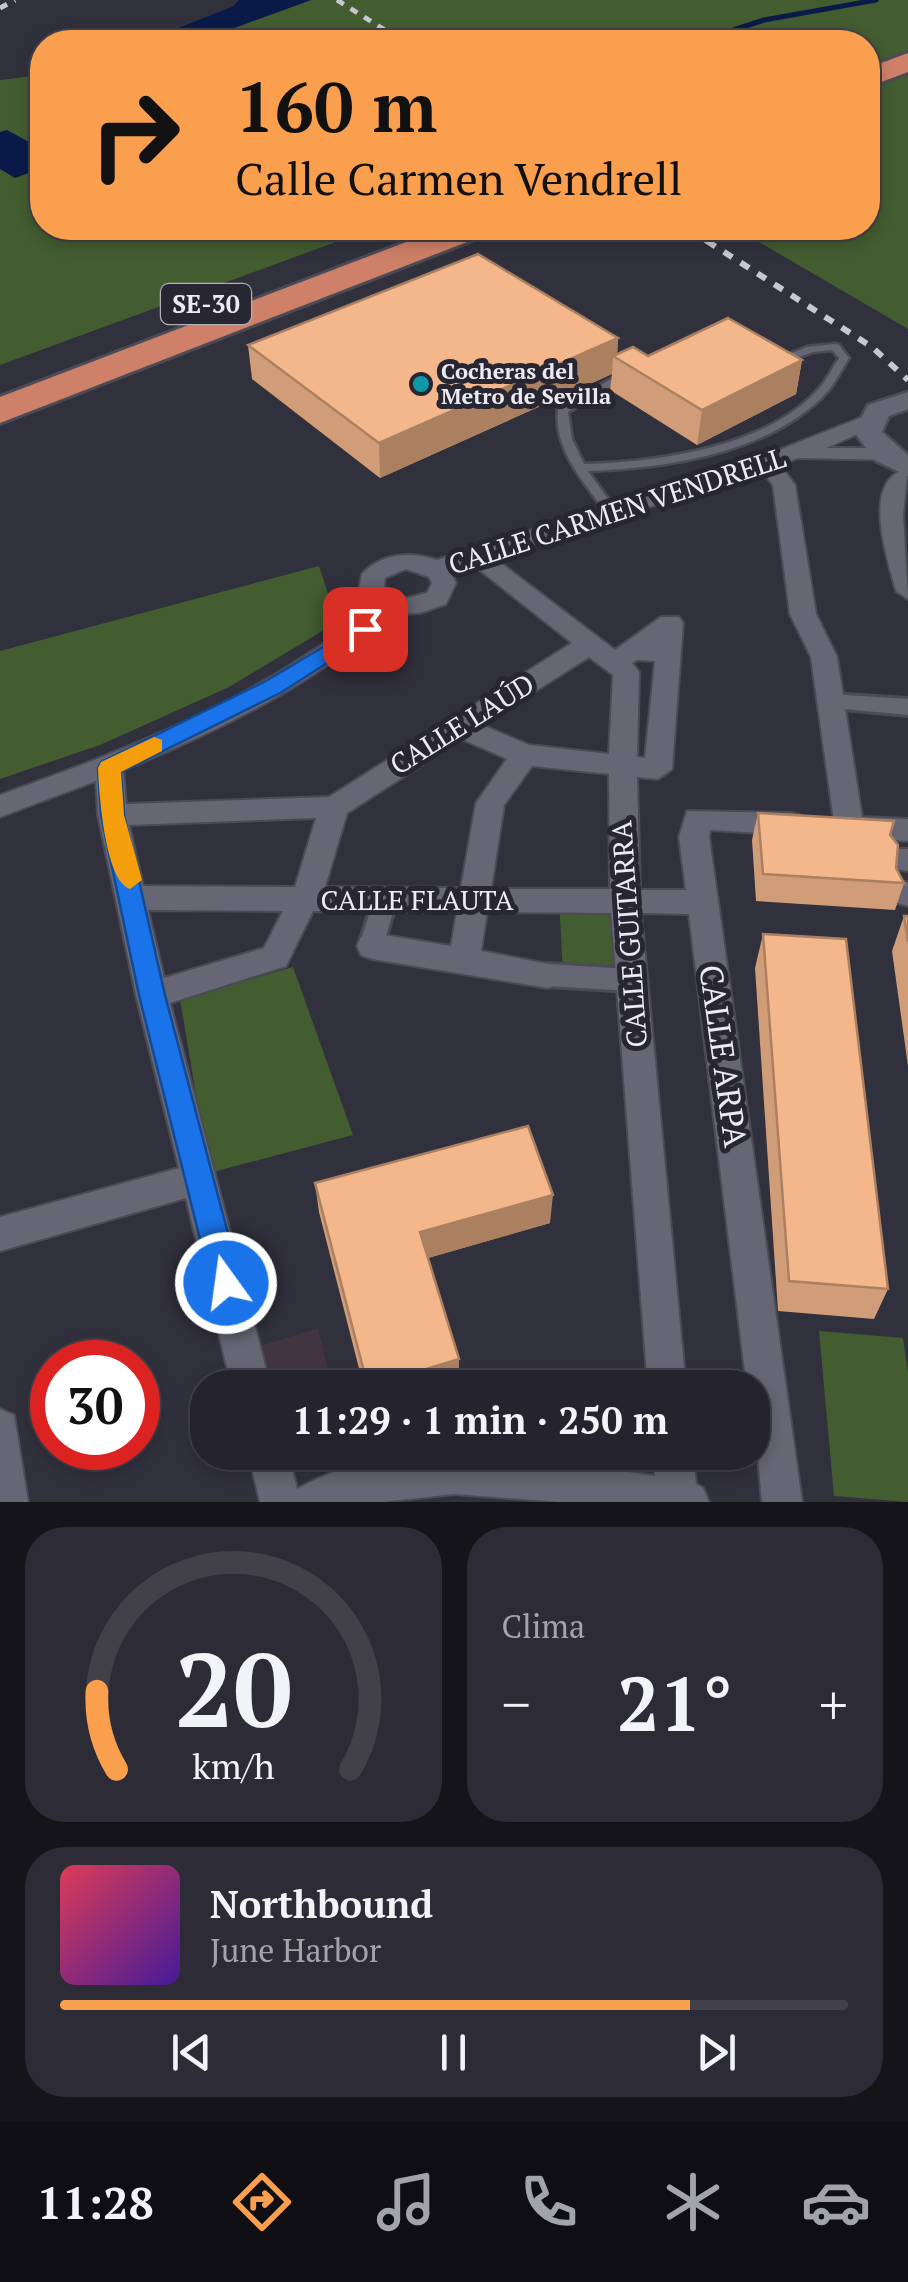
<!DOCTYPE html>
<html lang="es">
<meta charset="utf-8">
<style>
:root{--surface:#25242e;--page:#2d2c36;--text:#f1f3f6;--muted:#a3a4aa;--line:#42414a;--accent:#fa9f4e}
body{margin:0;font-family:"PT Serif",serif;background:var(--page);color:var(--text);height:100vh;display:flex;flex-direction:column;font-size:38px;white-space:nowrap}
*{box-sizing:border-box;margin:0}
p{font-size:32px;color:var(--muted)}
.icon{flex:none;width:55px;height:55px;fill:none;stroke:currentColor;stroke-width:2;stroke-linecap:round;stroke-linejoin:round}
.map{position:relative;height:1502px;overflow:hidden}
.drawer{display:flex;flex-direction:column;gap:25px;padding:25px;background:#141419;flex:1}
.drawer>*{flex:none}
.guide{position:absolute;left:30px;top:30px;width:850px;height:210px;border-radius:40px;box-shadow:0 5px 15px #0003,0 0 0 2px var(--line);background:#fa9f4e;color:#111;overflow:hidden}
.speed{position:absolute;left:30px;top:1340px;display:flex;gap:20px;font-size:50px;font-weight:700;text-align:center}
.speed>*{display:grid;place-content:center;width:130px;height:130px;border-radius:50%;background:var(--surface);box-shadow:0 5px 15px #0003,0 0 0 2px var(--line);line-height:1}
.speed .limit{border:15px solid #d22;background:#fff;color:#111}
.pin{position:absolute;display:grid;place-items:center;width:85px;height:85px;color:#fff;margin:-42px;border-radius:20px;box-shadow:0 5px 15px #0006}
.me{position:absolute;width:110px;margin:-55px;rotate:346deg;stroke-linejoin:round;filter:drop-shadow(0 0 8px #0008)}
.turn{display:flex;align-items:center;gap:35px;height:210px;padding:0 40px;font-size:45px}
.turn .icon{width:130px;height:130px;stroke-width:2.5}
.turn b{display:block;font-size:70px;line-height:85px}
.big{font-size:75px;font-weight:700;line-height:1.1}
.drawer .widget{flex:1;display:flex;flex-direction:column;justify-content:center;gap:15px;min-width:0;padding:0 35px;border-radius:40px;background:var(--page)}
.drawer .dial{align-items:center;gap:0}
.dial svg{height:260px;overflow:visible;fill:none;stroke:var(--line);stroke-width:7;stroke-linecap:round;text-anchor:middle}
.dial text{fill:var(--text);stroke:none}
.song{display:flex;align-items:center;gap:30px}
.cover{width:120px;height:120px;border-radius:15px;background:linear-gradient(135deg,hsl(350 70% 55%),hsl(260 70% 35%))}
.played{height:10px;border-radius:5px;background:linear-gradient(90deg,var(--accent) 80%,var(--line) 80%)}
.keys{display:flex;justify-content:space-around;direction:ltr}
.heat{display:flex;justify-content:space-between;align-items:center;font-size:55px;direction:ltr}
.drawer .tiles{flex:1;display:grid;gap:25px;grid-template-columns:1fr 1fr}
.widget:last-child{grid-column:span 2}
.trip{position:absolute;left:190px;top:1370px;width:580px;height:100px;border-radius:40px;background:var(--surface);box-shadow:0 5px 15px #0003,0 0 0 2px var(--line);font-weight:700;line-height:100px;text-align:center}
.menu{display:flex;height:160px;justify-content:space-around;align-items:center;background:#0f0e12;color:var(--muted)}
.menu .icon{width:70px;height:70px}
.menu .current{color:var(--accent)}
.menu b{font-size:45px;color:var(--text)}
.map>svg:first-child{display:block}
.industrial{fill:#423441}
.green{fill:#435c30}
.water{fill:#091a49}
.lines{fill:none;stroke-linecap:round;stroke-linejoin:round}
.stream{stroke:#091a49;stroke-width:5}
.service-casing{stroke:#4b4b55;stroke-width:5}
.pedestrian-casing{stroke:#4b4b55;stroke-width:6}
.minor-casing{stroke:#4b4b55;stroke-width:4}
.tertiary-casing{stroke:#4b4b55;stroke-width:5}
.motorway-casing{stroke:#4b4b55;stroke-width:6}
.service{fill:#666674;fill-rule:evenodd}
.pedestrian{fill:#666674;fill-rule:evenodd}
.minor{fill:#666674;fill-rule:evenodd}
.tertiary{fill:#666674;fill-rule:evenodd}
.motorway{fill:#cf8069;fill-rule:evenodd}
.rail-far1{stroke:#c7c7d0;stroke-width:5;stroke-dasharray:8 8;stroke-linecap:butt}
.rail{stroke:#c7c7d0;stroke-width:6;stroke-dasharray:10 10;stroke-linecap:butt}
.wall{fill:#d19d78}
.shaded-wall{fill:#aa8061}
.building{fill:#f3b78b;stroke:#aa8061;stroke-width:2.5}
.route{fill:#1a73e8;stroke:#114b97;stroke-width:2.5}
.slow{fill:#f59e0b}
.culture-dot{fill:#0f9aa8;stroke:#272632;stroke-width:4}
.labels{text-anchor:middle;stroke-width:10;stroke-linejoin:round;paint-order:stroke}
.far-poi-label{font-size:22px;font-weight:bold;fill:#ebebf3;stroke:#272632;text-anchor:start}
.shield{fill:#272632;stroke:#b0b0b9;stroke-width:2.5}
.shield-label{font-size:25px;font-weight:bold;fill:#ebebf3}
.street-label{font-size:28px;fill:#ebebf3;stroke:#272632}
.near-street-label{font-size:32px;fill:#ebebf3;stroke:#272632}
</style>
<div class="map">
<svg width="908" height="1502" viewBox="0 0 908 1502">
<rect width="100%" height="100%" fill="#31303d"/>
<path class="industrial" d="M318,1328L332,1387H269L257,1347Z"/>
<g class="green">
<path d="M311,0H908V329L735,228H868V42H196Z"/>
<path d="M42,75V228H374L0,365V80Z"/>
<path d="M319,566L334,612L329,627L229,687L100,745L0,779V651Z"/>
<path d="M559,899L625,901L630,980L563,975Z"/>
<path d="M293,967L353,1135L209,1173L180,999Z"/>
<path d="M819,1331L903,1338L908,1372V1502L834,1496Z"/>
</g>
<g class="water">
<path d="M239,0H311L196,42H142L232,7Z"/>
<path d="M7,130L42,149V168L15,178L0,169V132Z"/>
</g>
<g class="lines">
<path class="stream" d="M696,42L764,20L876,0"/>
<defs>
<path id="service" d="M835,344L839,345L849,358C842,369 836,381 828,391C772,453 667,468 588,471L616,510L614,512H606C584,483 553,448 558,409L620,374H628L629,376L568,412L572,439L584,464C659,462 771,447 822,385C828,377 833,367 839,358L832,350L813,352L780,364L776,363V359L807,347Z"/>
<g id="pedestrian">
<path d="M830,694L908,699V715L822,707L819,702Z"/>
<path d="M384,892L393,895L396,902L381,953L372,956L363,953L359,946L375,895Z"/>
<path d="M548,964L630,969L639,972L643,980L639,988L630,991L548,986L539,982L535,975L539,968Z"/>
</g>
<g id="minor">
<path d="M870,414L878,415V425L826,448H886L894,450V460L798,458L780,465L795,485L816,614L837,657L862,817L908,819V841L839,836L835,828L811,657L790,614L773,485L762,471L493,557L615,650L661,617H679L683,623L672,769L658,779L637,777L640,890H686L679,837L687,811L792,813L802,816L806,824L802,832L792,835L710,830L709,837L802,1502H762L752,1388H747L689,914L641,913L686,1388H648L611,913L487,912L481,951L559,966L564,975L559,984L548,988L372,959L361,955L357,946L361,937L372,933L451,946L457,912L313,911L286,966L170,1003L271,1388H232L186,1198L0,1251V1217L179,1168L136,995L98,815L96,781L0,817V795C131,748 266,697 373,605L359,589L362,574C381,553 411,551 437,560L756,459ZM472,564L572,643L329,797L126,804L123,770C221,730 314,684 394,614L420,613L446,604L456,583L450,572ZM406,569L429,577L432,583L427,593L402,599L384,588L385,578ZM589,657L613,675L609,754L529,745L482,725ZM637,660L655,661L645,758L637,757L639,672L632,663ZM462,739L507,759L476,803L461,888L325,887L347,813ZM532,766L609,774L610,889H491L504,805ZM316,818L295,887L143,886L129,825ZM148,910L283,911L264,948L164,978Z"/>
<path d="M908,468L903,515L908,599L896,591C888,560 859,480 908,468Z"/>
<path d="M899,849H908V871L889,868L884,860L889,852Z"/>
<path d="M905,882H908V906L894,902L890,894L894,886Z"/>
<path d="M0,1409L14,1415L28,1502H0Z"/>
<path d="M248,1452H288L297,1489C404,1428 541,1459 655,1476L653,1452H693L696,1484L703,1488L709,1502H560L454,1494L383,1502H260Z"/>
</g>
<path id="tertiary" d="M908,392V409L889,416L882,432L908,455V476L876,461L854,432L868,405Z"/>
<g id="motorway">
<path d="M908,53V72L868,87V68Z"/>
<path d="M443,228H490L485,235L0,423V397Z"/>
</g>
</defs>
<use href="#service" class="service-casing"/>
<use href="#pedestrian" class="pedestrian-casing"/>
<use href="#minor" class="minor-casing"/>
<use href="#tertiary" class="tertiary-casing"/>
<use href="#motorway" class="motorway-casing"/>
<use href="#service" class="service"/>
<use href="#pedestrian" class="pedestrian"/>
<use href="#minor" class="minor"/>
<use href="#tertiary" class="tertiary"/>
<use href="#motorway" class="motorway"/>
<g class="rail-far1">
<path d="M337,0L404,42"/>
<path d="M0,8L15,0"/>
<path d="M687,228L711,244"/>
</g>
<path class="rail" d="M707,241L872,347L908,380"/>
</g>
<g class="wall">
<path d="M618,338L617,354L802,360L796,394L697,445L610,390L612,374L380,478L252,379L248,345Z"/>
<path d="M758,813L896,868L904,883L895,910L756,901L752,840Z"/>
<path d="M904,916H908V1066L892,951Z"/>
<path d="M763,934L888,1289L874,1319L778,1311L755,968Z"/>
<path d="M315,1183L550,1223L428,1258L459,1385L452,1388H364L319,1212Z"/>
</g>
<g class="shaded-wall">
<path d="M618,338L617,358L613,356L612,374L380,478L379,443Z"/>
<path d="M802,360L796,394L697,445L702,410Z"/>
<path d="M553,1195L550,1223L421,1260L420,1232Z"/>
<path d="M459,1359V1385L452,1388H368Z"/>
</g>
<g class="building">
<path d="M478,254L618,338L379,443L248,345Z"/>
<path d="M728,318L802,360L702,410L613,356L633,347L648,356Z"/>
<path d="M758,813L894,821L890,835L898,845L896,868L904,883L763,874Z"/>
<path d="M904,916H908V942Z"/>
<path d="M763,934L846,939L888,1289L789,1281Z"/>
<path d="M528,1126L553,1195L420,1232L459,1359L368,1387L315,1183Z"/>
</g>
<path class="route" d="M365,622L375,629L372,634L282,692L121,772L124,815L165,995L241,1283L237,1293L226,1298L215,1293L211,1283L139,995L101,815L98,768L101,762L266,681Z"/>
<path class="slow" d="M154,737L162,740V751L121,772L124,815L142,880L130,889C105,881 99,793 98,768L101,762Z"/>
<circle class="culture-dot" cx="421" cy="384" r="10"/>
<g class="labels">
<g class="far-poi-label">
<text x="441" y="379">Cocheras del<tspan x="441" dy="25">Metro de Sevilla</tspan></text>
</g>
<rect class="shield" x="161" y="284" width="90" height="40" rx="8"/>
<g class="shield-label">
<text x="206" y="313">SE-30</text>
</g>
<g class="street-label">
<text transform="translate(617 511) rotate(-18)" y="10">CALLE CARMEN VENDRELL</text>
<text transform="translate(462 724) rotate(-32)" y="10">CALLE LAÚD</text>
<text x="417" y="910">CALLE FLAUTA</text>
<text transform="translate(629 934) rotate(-94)" y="10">CALLE GUITARRA</text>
</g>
<g class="near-street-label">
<text transform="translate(723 1056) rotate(82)" y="11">CALLE ARPA</text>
</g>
</g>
</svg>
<div class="speed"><div class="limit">30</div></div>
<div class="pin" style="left:365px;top:629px;background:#d93025"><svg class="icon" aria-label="arrive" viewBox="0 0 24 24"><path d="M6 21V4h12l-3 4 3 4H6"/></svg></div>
<svg class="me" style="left:226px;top:1283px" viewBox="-20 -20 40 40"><circle r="17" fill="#1a73e8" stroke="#fff" stroke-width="3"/><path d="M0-11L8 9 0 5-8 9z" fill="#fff"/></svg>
<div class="trip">11:29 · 1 min · 250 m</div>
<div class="guide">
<div class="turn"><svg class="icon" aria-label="right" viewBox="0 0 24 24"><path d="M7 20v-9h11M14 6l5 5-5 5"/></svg><div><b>160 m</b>Calle Carmen Vendrell</div></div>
</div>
</div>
<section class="drawer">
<div class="tiles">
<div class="widget dial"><svg viewBox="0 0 100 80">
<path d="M14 69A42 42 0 1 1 86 69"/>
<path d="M14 69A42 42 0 0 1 8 45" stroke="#fa9f4e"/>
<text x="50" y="56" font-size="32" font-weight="700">20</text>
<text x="50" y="72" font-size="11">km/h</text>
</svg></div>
<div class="widget"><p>Clima</p>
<div class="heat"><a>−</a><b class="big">21°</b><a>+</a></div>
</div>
<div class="widget">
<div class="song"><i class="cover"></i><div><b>Northbound</b><p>June Harbor</p></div></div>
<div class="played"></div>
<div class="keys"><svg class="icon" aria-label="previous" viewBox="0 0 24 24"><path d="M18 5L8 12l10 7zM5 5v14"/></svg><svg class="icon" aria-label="pause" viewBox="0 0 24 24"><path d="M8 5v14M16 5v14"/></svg><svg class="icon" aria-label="next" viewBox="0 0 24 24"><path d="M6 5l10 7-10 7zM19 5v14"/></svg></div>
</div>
</div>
</section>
<nav class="menu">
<b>11:28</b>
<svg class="icon current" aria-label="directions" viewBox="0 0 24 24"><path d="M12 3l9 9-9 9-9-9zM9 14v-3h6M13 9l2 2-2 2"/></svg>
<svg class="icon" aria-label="music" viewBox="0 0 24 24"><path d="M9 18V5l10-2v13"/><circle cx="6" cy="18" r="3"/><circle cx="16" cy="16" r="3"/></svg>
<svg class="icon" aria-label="phone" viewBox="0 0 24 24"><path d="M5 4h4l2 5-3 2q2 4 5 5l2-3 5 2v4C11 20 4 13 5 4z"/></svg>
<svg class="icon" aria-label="climate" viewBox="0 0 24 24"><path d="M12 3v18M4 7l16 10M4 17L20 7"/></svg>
<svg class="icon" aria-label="car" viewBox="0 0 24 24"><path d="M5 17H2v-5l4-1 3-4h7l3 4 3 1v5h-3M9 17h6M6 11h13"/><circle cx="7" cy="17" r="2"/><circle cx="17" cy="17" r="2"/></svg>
</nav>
